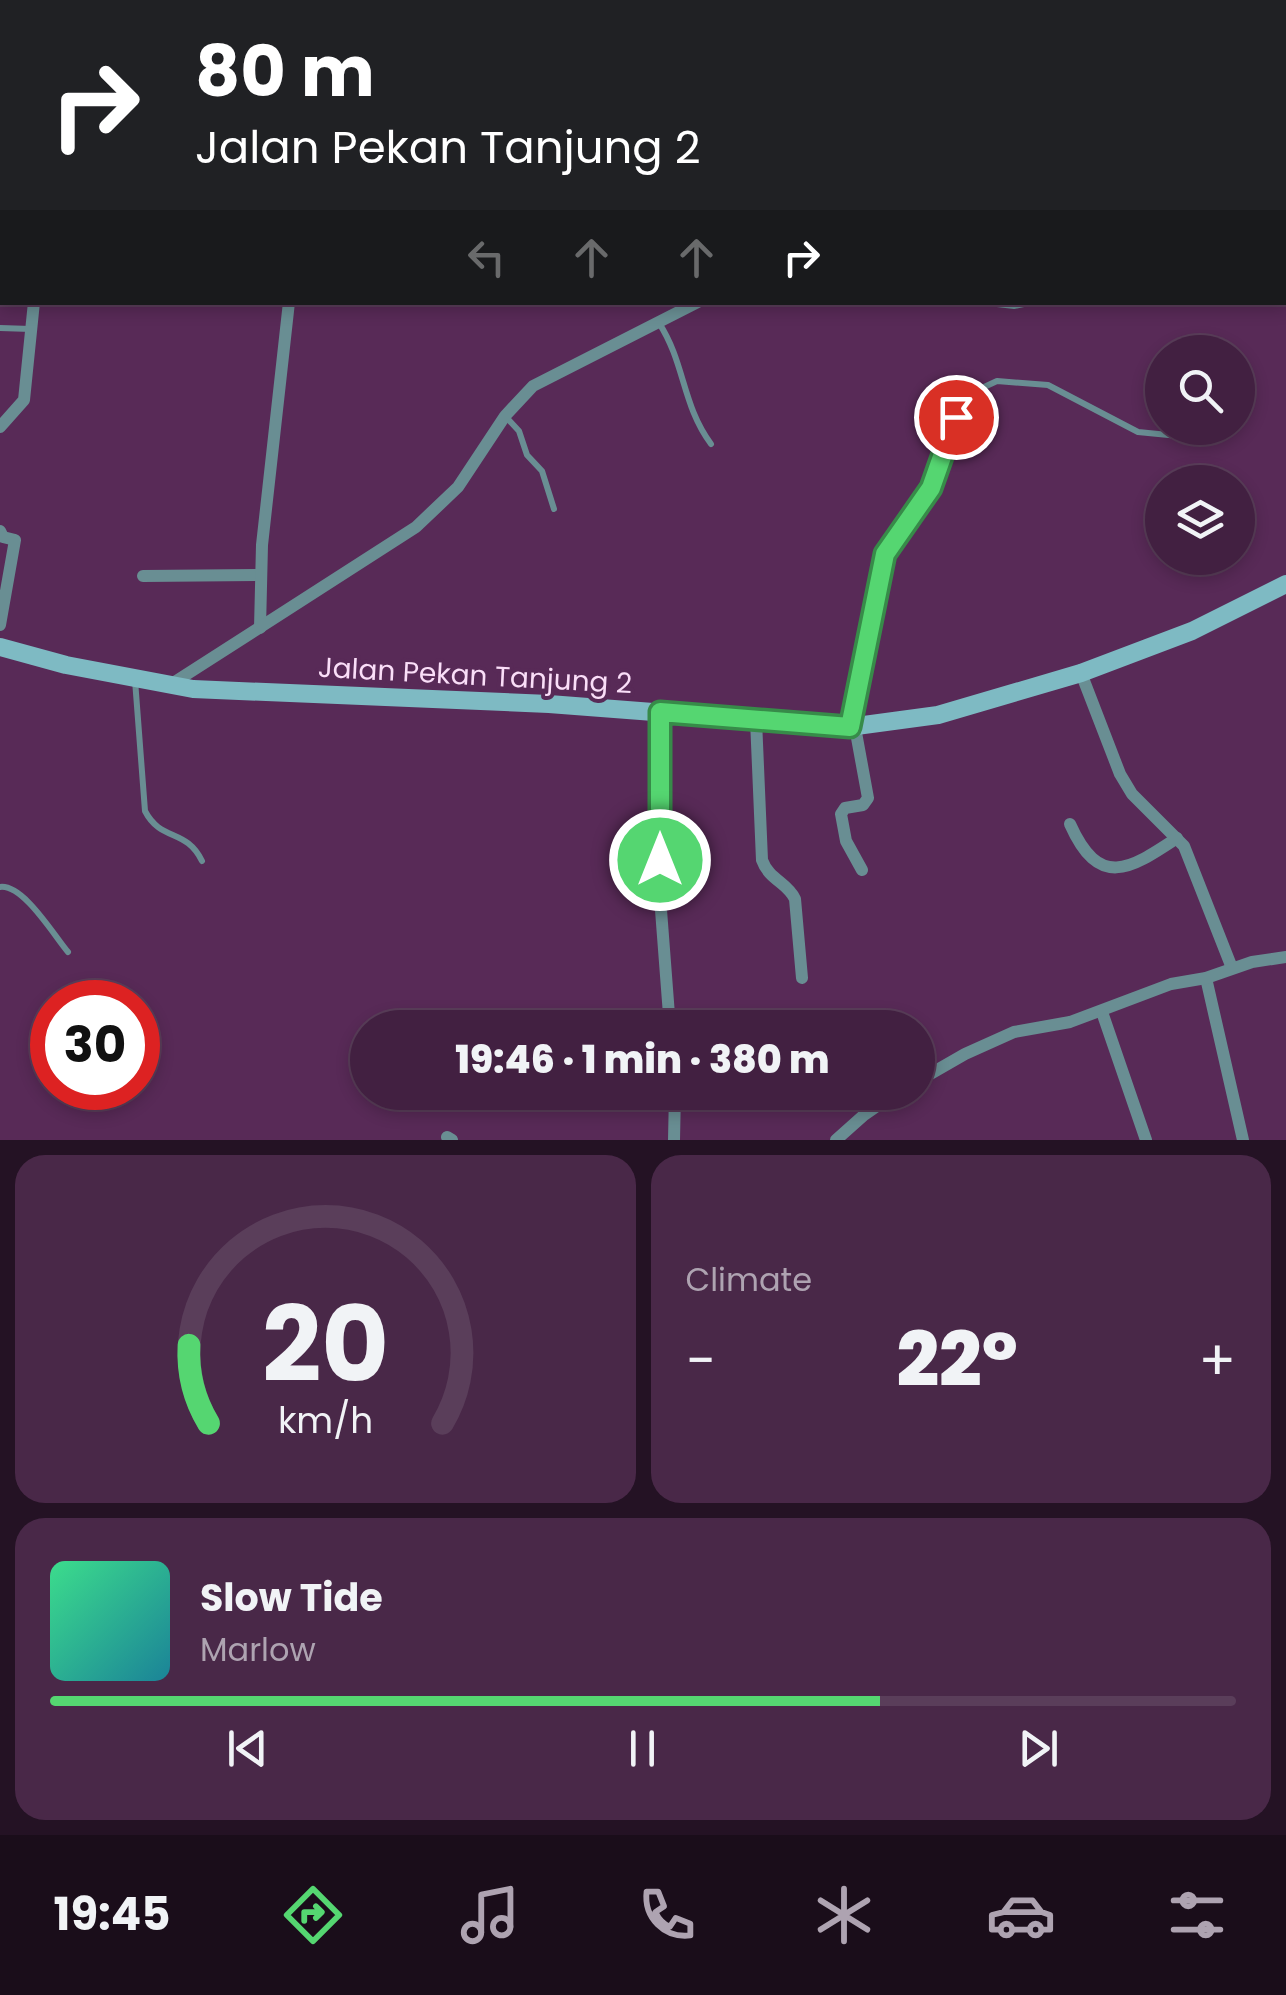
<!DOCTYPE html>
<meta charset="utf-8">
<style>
:root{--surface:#422041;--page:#492848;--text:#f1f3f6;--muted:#aea3b1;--line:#5a3e5a;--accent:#55d671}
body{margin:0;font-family:Poppins,sans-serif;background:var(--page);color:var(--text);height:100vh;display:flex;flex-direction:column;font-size:38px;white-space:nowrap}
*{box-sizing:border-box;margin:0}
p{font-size:32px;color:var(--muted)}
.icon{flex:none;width:55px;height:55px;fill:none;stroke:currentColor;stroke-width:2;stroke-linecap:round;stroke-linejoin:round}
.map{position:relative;height:1140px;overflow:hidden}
.details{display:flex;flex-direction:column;gap:15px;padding:15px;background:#241224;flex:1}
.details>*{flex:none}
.top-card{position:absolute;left:0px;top:0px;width:1288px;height:305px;box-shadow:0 5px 15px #0003,0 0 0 2px var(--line);background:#202124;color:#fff;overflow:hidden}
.fabs{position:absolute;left:1145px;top:335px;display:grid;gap:20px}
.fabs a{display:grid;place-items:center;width:110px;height:110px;border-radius:50%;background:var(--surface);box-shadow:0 5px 15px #0003,0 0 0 2px var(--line);font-size:50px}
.speed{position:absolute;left:30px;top:980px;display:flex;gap:20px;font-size:50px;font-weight:700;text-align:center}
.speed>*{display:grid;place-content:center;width:130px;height:130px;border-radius:50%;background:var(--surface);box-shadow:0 5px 15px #0003,0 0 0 2px var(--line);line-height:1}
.speed .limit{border:15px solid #d22;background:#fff;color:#111}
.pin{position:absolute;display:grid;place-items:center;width:85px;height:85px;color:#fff;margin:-42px;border:5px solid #fff;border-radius:50%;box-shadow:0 2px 10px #0007}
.me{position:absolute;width:110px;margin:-55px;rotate:0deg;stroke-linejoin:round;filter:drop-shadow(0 0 8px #0008)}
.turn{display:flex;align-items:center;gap:35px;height:210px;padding:0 30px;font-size:45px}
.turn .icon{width:130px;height:130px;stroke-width:2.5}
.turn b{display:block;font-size:70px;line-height:85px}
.lanes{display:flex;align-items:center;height:95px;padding:0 30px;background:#0003;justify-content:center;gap:50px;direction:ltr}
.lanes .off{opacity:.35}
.big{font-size:75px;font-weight:800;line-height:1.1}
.details .card{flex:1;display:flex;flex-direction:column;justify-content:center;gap:15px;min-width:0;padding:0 35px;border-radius:30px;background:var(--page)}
.details .dial{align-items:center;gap:0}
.dial svg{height:260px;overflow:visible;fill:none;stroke:var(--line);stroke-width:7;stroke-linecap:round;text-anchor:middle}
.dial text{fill:var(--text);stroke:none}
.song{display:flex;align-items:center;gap:30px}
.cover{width:120px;height:120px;border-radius:15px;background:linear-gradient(135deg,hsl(150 70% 55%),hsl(190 70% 35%))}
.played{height:10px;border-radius:5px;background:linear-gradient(90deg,var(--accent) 70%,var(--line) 70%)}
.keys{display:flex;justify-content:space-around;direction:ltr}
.heat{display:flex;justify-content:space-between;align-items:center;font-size:55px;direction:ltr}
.details .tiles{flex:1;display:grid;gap:15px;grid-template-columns:1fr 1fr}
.card:last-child{grid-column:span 2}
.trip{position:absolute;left:350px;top:1010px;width:585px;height:100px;border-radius:50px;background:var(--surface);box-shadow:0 5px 15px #0003,0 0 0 2px var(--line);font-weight:800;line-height:100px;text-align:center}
.tab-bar{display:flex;height:160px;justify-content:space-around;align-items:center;background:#1a0d1a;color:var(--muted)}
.tab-bar .icon{width:70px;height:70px}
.tab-bar .selected{color:var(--accent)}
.tab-bar b{font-size:45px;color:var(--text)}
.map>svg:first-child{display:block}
.water{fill:#845383}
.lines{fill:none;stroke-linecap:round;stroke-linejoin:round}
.lane{stroke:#698e93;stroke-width:6}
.street{stroke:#698e93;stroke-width:12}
.secondary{stroke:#7ebac3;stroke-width:18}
.route-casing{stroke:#378b49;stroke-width:25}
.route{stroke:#55d671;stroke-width:18}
.labels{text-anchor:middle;stroke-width:8;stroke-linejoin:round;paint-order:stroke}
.street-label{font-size:28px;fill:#fadef8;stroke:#582a57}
</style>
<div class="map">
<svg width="1286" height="1140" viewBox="0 0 1286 1140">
<rect width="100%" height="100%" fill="#582a57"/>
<path class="water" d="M323,0H711L340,2Z"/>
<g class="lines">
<g class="lane">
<path d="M980,302L1014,306L1033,302"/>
<path d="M659,323C685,363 682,405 711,444"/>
<path d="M0,328L31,329"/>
<path d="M505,416L519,431L527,455L542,471L554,509"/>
<path d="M135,680L145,811C161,842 186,828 202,861"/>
<path d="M850,724L885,554L931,488L956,417L967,401L982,388L997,381L1048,385L1138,432L1199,438"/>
<path d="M0,887C23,884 53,934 68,952"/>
</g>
<g class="street">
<path d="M0,27L2,29"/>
<path d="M1285,230L1286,231"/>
<path d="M0,427L24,400L34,302"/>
<path d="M0,531L3,537L15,540L0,625"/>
<path d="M143,576L260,575"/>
<path d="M260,628L262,545L289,302"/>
<path d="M1081,673L1120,774L1132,794L1184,846L1232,968"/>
<path d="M170,685L416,527L458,487L505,416L533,386L698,302"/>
<path d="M660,712V897L670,1028"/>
<path d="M756,720L762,860C769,880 787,882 795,899L802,978"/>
<path d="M855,727L868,798L863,805L845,808L841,814L846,841L862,870"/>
<path d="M1070,824C1099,889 1129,870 1177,838"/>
<path d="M1206,978L1243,1140"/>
<path d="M1102,1012L1146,1140"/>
<path d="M918,1081L965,1054L1014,1032L1070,1022L1171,984L1206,978L1252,962L1286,957"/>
<path d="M447,1137L452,1140"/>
<path d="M674,1140L675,1092"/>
<path d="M836,1140L864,1115L897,1092"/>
</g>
<path class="secondary" d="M0,647L66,665L193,689L549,704L849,727L938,715L1081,673L1192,631L1286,584"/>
</g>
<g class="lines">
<defs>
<path id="route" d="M660,860V712L850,727L885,554L931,488L956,417"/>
</defs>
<use href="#route" class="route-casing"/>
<use href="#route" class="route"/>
</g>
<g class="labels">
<g class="street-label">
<text transform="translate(475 675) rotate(3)" y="10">Jalan Pekan Tanjung 2</text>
</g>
</g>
</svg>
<div class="fabs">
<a><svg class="icon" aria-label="search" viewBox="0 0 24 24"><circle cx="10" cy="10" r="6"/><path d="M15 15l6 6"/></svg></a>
<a><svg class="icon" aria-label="layers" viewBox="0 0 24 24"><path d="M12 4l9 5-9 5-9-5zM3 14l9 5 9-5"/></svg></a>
</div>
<div class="speed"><div class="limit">30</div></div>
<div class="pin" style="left:956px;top:417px;background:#d93025"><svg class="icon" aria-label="arrive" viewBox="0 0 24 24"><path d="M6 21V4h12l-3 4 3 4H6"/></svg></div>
<svg class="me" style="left:660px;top:860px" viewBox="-20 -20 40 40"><circle r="17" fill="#55d671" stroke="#fff" stroke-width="3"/><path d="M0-11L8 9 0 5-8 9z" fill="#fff"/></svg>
<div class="trip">19:46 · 1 min · 380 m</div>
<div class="top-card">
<div class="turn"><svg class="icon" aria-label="right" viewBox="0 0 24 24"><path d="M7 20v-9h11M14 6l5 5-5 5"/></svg><div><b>80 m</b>Jalan Pekan Tanjung 2</div></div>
<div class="lanes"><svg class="icon off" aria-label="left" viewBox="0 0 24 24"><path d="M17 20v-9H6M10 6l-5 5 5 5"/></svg><svg class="icon off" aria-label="ahead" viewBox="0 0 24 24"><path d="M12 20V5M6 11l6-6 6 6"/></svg><svg class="icon off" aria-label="ahead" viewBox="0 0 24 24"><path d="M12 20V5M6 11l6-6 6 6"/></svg><svg class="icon" aria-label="right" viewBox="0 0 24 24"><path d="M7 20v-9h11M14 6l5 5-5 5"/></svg></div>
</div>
</div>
<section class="details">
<div class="tiles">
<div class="card dial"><svg viewBox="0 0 100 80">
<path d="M14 69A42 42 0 1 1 86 69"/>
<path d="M14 69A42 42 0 0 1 8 45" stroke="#55d671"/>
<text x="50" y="56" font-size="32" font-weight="700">20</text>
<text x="50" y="72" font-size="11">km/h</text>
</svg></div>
<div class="card"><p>Climate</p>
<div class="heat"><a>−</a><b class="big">22°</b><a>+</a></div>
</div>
<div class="card">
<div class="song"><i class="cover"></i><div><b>Slow Tide</b><p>Marlow</p></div></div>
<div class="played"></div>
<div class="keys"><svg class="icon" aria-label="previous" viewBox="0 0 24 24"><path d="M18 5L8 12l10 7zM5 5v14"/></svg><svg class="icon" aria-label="pause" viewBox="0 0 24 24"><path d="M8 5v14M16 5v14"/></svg><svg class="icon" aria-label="next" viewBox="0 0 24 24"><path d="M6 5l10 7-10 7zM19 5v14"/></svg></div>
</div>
</div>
</section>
<nav class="tab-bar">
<b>19:45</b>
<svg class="icon selected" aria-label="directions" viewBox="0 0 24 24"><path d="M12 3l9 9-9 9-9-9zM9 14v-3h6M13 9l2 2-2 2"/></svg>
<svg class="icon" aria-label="music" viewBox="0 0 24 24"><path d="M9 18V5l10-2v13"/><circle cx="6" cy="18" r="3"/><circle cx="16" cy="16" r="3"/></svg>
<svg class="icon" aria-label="phone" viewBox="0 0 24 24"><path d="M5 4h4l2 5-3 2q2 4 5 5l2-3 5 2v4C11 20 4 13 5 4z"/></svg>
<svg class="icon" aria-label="climate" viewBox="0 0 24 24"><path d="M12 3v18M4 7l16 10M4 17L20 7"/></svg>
<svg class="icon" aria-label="car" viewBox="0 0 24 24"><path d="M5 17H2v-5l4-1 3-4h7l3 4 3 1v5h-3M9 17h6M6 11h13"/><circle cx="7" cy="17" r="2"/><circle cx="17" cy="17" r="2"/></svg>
<svg class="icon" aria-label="filters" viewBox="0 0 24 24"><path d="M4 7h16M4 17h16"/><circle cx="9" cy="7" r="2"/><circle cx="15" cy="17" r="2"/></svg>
</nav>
